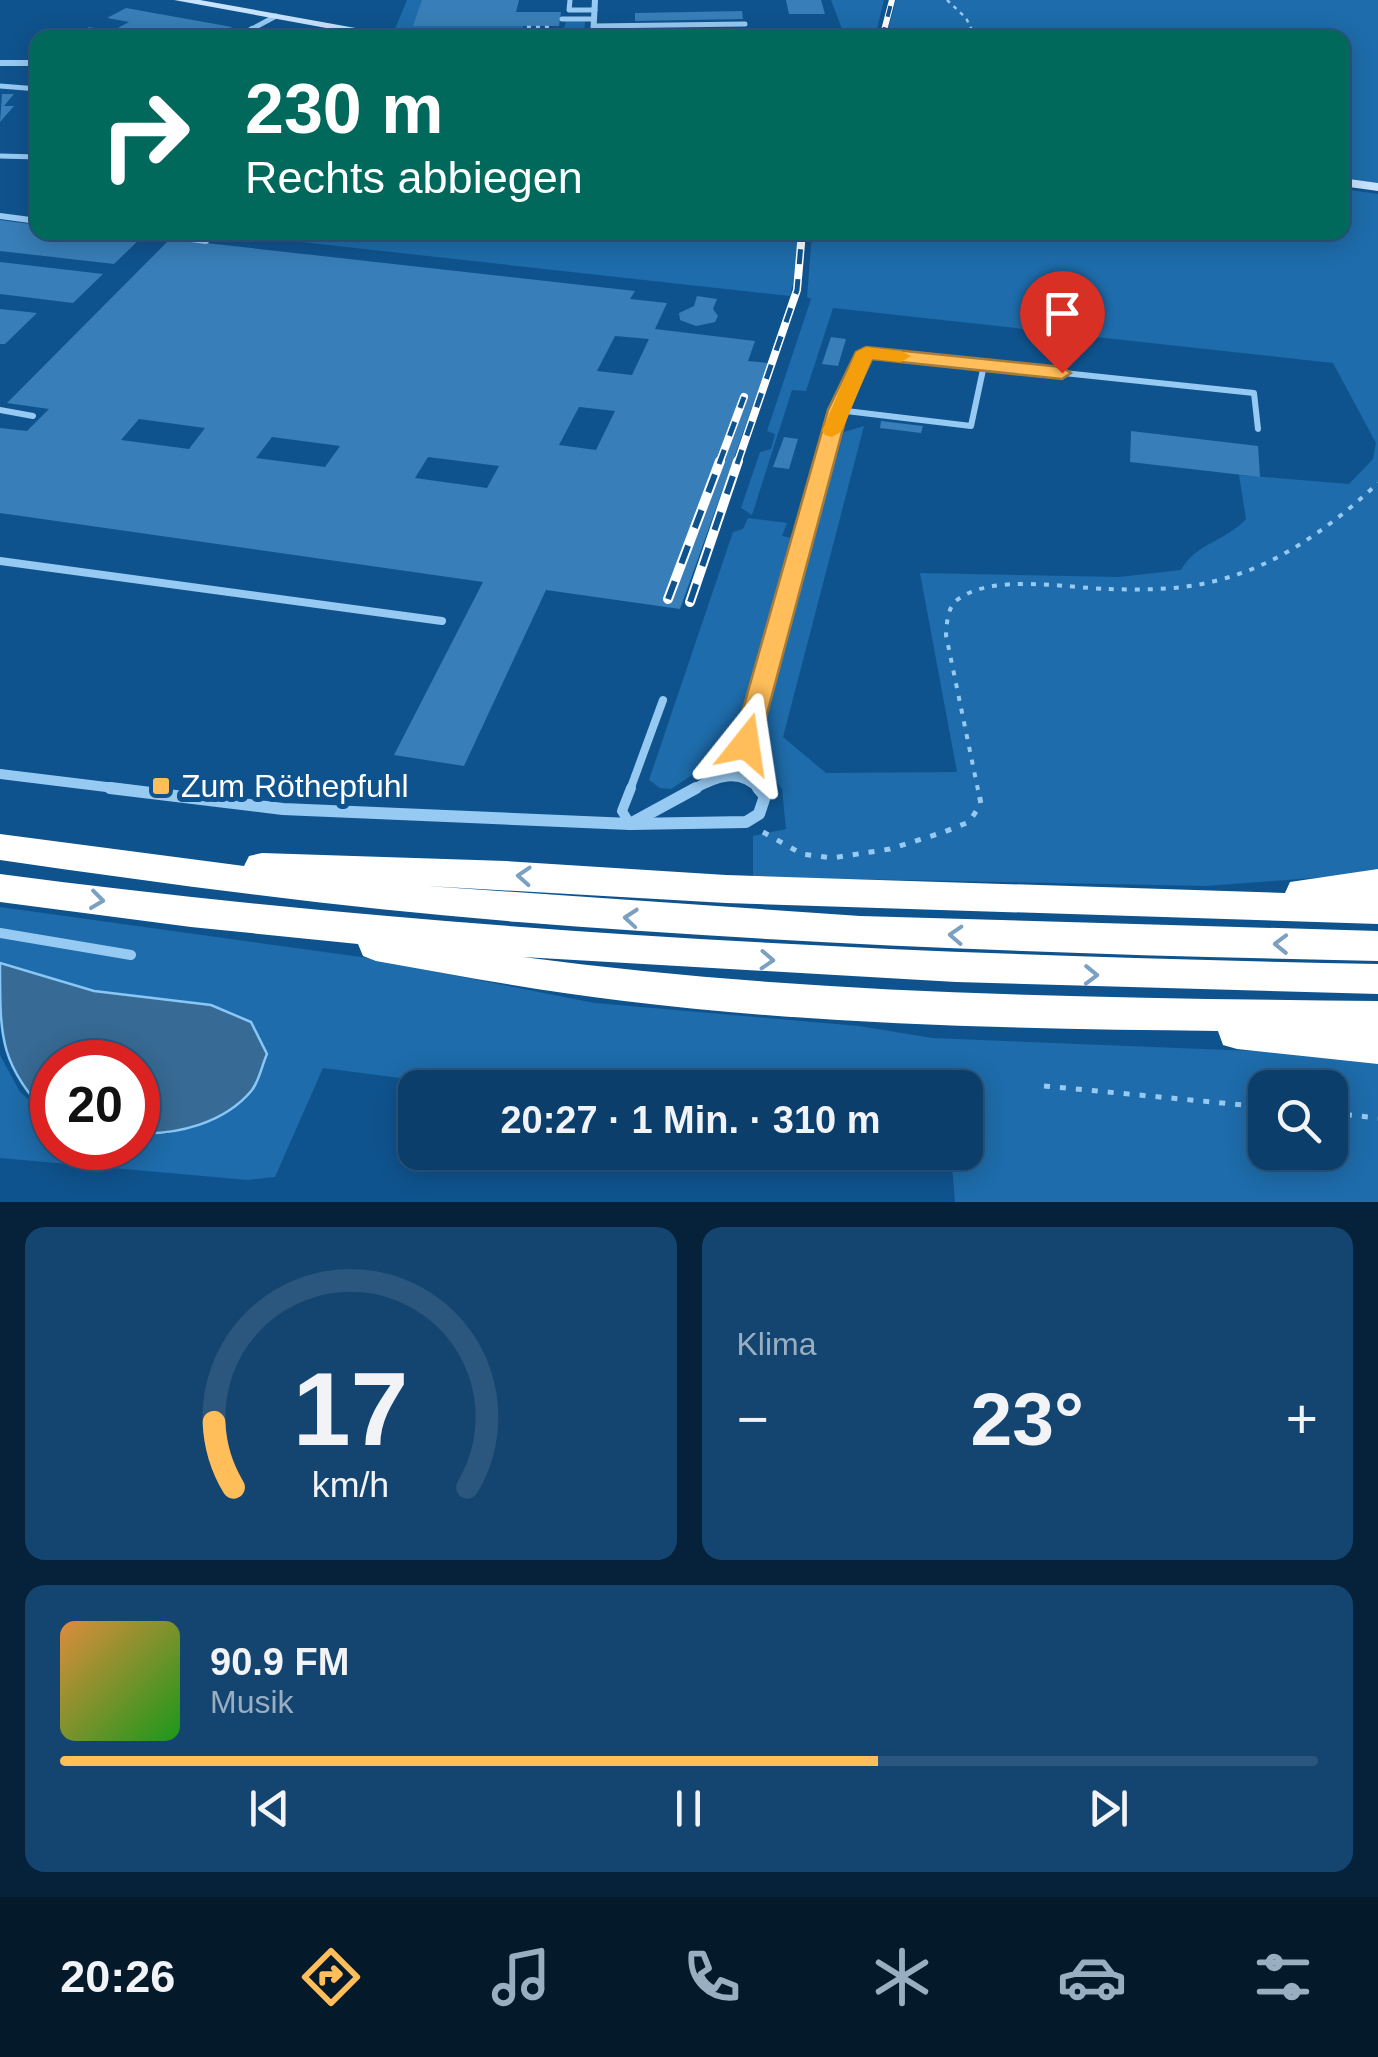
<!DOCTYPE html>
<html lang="de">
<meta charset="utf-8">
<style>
:root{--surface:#0b3e6a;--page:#144570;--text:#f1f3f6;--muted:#9aaec1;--line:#2b577e;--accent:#ffbe59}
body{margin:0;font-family:Arial,sans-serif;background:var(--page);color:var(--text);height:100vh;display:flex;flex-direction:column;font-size:38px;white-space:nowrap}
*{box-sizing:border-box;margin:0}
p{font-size:32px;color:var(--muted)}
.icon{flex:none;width:55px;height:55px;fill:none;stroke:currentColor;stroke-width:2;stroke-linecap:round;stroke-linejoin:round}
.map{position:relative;height:1202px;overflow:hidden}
.details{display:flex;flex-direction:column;gap:25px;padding:25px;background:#06223a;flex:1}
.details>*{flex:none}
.top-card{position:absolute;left:30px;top:30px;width:1320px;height:210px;border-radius:20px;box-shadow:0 5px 25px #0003,0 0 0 2px var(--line);background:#00695c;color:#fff;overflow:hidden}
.buttons{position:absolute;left:1248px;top:1070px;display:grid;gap:20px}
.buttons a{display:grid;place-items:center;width:100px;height:100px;border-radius:20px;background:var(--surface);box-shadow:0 5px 25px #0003,0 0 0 2px var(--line);font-size:50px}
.speed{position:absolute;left:30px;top:1040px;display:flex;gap:20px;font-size:50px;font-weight:700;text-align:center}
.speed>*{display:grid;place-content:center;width:130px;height:130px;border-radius:50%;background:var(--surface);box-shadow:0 5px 25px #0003,0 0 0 2px var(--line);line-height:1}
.speed .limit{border:15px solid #d22;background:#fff;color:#111}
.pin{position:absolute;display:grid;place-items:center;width:85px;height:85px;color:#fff;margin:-102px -42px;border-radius:50% 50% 50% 0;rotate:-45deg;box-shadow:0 0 10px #0007}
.pin .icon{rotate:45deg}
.me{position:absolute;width:110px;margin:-55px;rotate:15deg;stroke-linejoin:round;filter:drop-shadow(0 0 8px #0008)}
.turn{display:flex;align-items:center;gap:35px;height:210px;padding:0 50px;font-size:45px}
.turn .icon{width:130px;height:130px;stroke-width:2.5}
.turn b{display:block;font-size:70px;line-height:85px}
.big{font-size:75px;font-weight:700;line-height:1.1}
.details .widget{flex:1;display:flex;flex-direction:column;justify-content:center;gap:15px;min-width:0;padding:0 35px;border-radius:20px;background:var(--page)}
.details .dial{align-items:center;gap:0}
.dial svg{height:260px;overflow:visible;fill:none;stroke:var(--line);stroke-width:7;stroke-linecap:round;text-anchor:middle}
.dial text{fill:var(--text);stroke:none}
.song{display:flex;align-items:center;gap:30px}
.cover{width:120px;height:120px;border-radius:15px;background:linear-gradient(135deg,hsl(30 70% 55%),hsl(120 70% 35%))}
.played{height:10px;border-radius:5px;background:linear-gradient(90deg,var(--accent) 65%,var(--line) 65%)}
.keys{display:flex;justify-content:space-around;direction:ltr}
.heat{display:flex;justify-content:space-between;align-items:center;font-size:55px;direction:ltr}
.details .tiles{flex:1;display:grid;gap:25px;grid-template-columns:1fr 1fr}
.widget:last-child{grid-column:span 2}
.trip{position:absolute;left:398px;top:1070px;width:585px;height:100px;border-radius:20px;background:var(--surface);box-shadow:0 5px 25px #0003,0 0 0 2px var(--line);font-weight:700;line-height:100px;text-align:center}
.menu{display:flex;height:160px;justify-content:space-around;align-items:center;background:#04192a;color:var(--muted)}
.menu .icon{width:70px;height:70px}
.menu .active{color:var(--accent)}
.menu b{font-size:45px;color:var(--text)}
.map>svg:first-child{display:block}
.green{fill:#1e6cab;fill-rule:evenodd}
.water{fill:#376a94;stroke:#89c7f7;stroke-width:2.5}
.building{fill:#387eb8;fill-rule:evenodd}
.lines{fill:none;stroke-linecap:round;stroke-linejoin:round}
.path-far2{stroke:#97caf3;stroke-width:2.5;stroke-dasharray:4 5;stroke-linecap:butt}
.path-far1{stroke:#97caf3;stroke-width:4;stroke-dasharray:5 8;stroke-linecap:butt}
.path{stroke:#97caf3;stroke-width:5;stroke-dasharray:6 10;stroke-linecap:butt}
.lane-far3{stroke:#97caf3;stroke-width:5}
.lane-far2{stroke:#97caf3;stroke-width:6}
.lane-far1{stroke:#97caf3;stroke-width:8}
.lane{stroke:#97caf3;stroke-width:10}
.street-far2{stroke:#97caf3;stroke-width:6}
.street-far1{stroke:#97caf3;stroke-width:10}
.street{stroke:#97caf3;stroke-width:12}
.secondary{fill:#c7e3fd;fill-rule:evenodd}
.highway{fill:#fff;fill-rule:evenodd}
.rail-far2-casing{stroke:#fff;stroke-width:6}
.rail-far1-casing{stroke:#fff;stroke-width:8}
.rail-casing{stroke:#fff;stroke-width:10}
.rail-far2{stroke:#0f538e;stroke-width:4;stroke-dasharray:11;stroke-linecap:butt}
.rail-far1{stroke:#0f538e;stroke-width:5;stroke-dasharray:15;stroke-linecap:butt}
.rail{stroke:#0f538e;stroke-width:6;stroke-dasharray:19;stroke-linecap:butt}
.oneway{stroke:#7ba0c1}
.route{fill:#ffbe59;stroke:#a67c3a;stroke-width:2.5}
.slow{fill:#f59e0b}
.poi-dot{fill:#ffbe59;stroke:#0f538e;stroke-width:4}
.labels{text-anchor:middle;stroke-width:10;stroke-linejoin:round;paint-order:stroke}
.poi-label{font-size:32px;fill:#fff;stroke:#0f538e;text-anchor:start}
</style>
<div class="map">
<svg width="1378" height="1202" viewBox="0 0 1378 1202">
<rect width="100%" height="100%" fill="#0f538e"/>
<g class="green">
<path d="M407,0H422L523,26L524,35H555L554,30L526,31L564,28L566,21H585L584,38H441L395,29Z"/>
<path d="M831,0H884L875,37H845Z"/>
<path d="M896,0H1378V183L1343,178L1342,38L886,37Z"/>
<path d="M1343,189L1378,194V873L1206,886L753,877V836L786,829L782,789L760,761L754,746L844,432L864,426L783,737L826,773L957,772L920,573L1119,577L1181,570C1196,543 1226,541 1246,519L1239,475L1349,484L1373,459L1376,443L1333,363L833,308L806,391L792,390L752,515L741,508L760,452L771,449L775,434L767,431L811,299L807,297L812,233L1342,232Z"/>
<path d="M799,233L800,253L790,296L219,233Z"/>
<path d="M748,518L787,523L782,536L791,538L732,744L727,752L671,789L660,788L649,780L733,532L743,529Z"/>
<path d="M0,907L361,957L595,1003L859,1026L932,1038L1378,1056V1202H955L951,1153L965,1152V1088H478L323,1068L275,1177L248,1180L0,1158V1055L20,1092L52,1121V1148H138V1133L168,1134L211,1005L94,991L0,963ZM1265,1088H1330V1152H1265Z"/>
</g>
<path class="water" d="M0,963L94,991L211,1005L251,1022L267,1054C262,1065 259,1081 252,1090C225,1123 177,1135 138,1133V1062H52V1121C0,1062 0,1044 0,963Z"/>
<g class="building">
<path d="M422,0H519L516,12H561L559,26H413Z"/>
<path d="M786,0H821L825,14H789Z"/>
<path d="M126,8L232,27L214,37L192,33L184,38H69L89,27L112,31L129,22L107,18Z"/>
<path d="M742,11L743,19L635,21V13Z"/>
<path d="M787,28L789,36L715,37L714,29Z"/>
<path d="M640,29V36H606V30Z"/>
<path d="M2,94H14L4,106H14L0,122Z"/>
<path d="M0,220L38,225V232L143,236L114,264L0,251Z"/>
<path d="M170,239L635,291L630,299L667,303L655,329L755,341L748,361L768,363L680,609L546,590L464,766L394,755L483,582L0,513V428L27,431L49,409L7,403ZM615,336L649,339L632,375L597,371ZM579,407L615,411L596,450L559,445ZM139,419L205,428L189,449L121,440ZM272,437L340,446L325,467L256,458ZM428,457L499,466L487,488L415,478Z"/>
<path d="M0,262L103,274L73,303L0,294Z"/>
<path d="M697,296L717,299L713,309L718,316L715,322L696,326L680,320L679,313L694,306Z"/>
<path d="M0,309L37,313L5,344H0Z"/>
<path d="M831,337L846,339L838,366L822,364Z"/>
<path d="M881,421L923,426L921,433L880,428Z"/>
<path d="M1131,431L1258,446L1260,477L1130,462Z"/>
<path d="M784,437L798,439L789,469L773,467Z"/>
</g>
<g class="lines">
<g class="path-far2">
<path d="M947,0L966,18L976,38"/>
<path d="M523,33L524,27H551"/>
</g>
<path class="path-far1" d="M978,790L946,635C947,623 947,608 957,600C992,573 1067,588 1108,589C1144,590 1181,590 1215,581C1278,566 1332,526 1378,483"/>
<g class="path">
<path d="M763,832L802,854L832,858L890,849L944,832L969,822L981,804L978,788"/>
<path d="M1044,1086L1265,1107"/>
<path d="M1330,1113L1378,1118"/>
</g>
<g class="lane-far3">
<path d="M570,0L569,10H595"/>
<path d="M562,19H594"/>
<path d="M594,26L745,24"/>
<path d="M252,29L276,16"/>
<path d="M0,86L38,89"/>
<path d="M0,156L38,157"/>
</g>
<g class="lane-far2">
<path d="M0,216L38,221"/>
<path d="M138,232L206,241"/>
<path d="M0,410L33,416"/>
<path d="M838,410L971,426L984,365"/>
<path d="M823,464L838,410L865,352L1254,393L1258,429"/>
</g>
<g class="lane-far1">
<path d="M0,561L442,621"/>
<path d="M746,744L824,461"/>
<path d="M630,790L663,700"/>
</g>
<g class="lane">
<path d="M630,824L622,811L631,788"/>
<path d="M0,933L131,955"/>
</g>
<g class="street-far2">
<path d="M239,38L252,29"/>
<path d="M593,38L595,0"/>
<path d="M0,63H38"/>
</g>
<g class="street-far1">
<path d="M0,774L131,790"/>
<path d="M737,775L746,744"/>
<path d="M692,790C715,777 740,767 760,790"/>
</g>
<g class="street">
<path d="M110,788L283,809L630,824"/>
<path d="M630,824L696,788"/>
<path d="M630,824L746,822L759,814L765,796L758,788"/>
</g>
<g class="secondary">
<path d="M174,0H200L411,38H381Z"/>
<path d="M1342,178L1378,183V191L1342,186Z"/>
</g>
<g class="highway">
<path d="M0,834L244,866L249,856L262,853L506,861L726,875L1285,893L1290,882L1378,869V924L726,903L427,886L860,916L1378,931V961C1091,955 804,945 518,922C344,908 172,885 0,860Z"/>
<path d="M0,874C457,934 917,955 1378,964V994L956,982L523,957C807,995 1092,998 1378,1001V1064L1237,1049L1223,1045L1218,1031C1020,1029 821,1025 624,1001C541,991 459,976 376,961L363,956L358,944L191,927L0,902Z"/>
</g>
<defs>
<path id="rail-far2" d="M882,38L892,0"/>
<g id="rail-far1">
<path d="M719,464L744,397"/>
<path d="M737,464L797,290L802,232"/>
</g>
<g id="rail">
<path d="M668,599L720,461"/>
<path d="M690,602L738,461"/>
</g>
</defs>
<use href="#rail-far2" class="rail-far2-casing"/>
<use href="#rail-far1" class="rail-far1-casing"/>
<use href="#rail" class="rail-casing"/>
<use href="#rail-far2" class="rail-far2"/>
<use href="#rail-far1" class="rail-far1"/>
<use href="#rail" class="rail"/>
</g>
<defs><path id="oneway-chevron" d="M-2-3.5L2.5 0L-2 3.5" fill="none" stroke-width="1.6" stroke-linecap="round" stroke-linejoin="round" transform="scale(2.5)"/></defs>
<g class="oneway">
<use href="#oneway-chevron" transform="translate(524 876) rotate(-176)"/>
<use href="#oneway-chevron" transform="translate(97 900) rotate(7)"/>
<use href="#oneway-chevron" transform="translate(631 918) rotate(-175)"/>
<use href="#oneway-chevron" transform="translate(956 935) rotate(-177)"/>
<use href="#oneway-chevron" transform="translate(1281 944) rotate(-179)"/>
<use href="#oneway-chevron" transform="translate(767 960) rotate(3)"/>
<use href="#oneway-chevron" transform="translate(1091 975) rotate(1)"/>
</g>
<path class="route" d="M866,347L1062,367L1071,373L1062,379L872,359L848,410L759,744L746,752L737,750L733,744L828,410L856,352Z"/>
<path class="slow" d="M866,347L901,351L911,356L901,362L872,359L842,431L832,437L825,435L822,431L856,352Z"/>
<rect class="poi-dot" x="151" y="776" width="20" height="20" rx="5"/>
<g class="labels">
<g class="poi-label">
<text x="181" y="797">Zum Röthepfuhl</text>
</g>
</g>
</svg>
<div class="buttons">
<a><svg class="icon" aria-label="search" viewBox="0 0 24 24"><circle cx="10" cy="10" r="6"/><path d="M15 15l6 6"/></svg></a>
</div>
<div class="speed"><div class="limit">20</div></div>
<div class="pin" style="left:1062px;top:373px;background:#d93025"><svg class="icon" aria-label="arrive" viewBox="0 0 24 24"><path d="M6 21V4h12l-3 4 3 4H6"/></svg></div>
<svg class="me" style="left:746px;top:744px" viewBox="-20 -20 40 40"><path d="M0-17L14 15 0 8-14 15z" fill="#ffbe59" stroke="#fff" stroke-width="4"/></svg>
<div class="trip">20:27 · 1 Min. · 310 m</div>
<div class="top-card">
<div class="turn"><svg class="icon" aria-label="right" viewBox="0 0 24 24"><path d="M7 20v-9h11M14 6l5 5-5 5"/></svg><div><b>230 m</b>Rechts abbiegen</div></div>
</div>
</div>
<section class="details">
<div class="tiles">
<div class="widget dial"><svg viewBox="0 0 100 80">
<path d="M14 69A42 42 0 1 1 86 69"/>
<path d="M14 69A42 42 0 0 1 8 49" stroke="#ffbe59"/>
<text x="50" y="56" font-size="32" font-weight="700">17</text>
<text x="50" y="72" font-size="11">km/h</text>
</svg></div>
<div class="widget"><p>Klima</p>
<div class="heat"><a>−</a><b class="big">23°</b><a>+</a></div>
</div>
<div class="widget">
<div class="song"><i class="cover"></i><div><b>90.9 FM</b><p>Musik</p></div></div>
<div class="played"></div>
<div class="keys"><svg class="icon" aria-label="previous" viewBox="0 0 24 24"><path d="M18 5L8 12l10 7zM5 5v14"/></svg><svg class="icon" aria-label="pause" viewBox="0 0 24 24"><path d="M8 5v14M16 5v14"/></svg><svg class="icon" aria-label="next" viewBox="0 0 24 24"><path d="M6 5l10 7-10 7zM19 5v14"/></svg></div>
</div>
</div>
</section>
<nav class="menu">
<b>20:26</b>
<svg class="icon active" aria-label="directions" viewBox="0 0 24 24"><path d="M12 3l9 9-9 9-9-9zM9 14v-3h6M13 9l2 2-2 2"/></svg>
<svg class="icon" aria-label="music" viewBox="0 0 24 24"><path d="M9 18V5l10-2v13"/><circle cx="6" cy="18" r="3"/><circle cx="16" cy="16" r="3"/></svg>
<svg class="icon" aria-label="phone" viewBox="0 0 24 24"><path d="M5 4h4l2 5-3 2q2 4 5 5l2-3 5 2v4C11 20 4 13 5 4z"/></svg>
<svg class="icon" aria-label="climate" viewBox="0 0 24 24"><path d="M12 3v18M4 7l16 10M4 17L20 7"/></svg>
<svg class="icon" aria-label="car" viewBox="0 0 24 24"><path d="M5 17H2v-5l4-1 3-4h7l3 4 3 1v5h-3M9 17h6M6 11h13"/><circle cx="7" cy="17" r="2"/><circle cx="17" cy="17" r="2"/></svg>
<svg class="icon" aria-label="filters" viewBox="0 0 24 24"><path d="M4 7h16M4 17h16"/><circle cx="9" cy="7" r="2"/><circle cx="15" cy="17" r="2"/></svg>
</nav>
